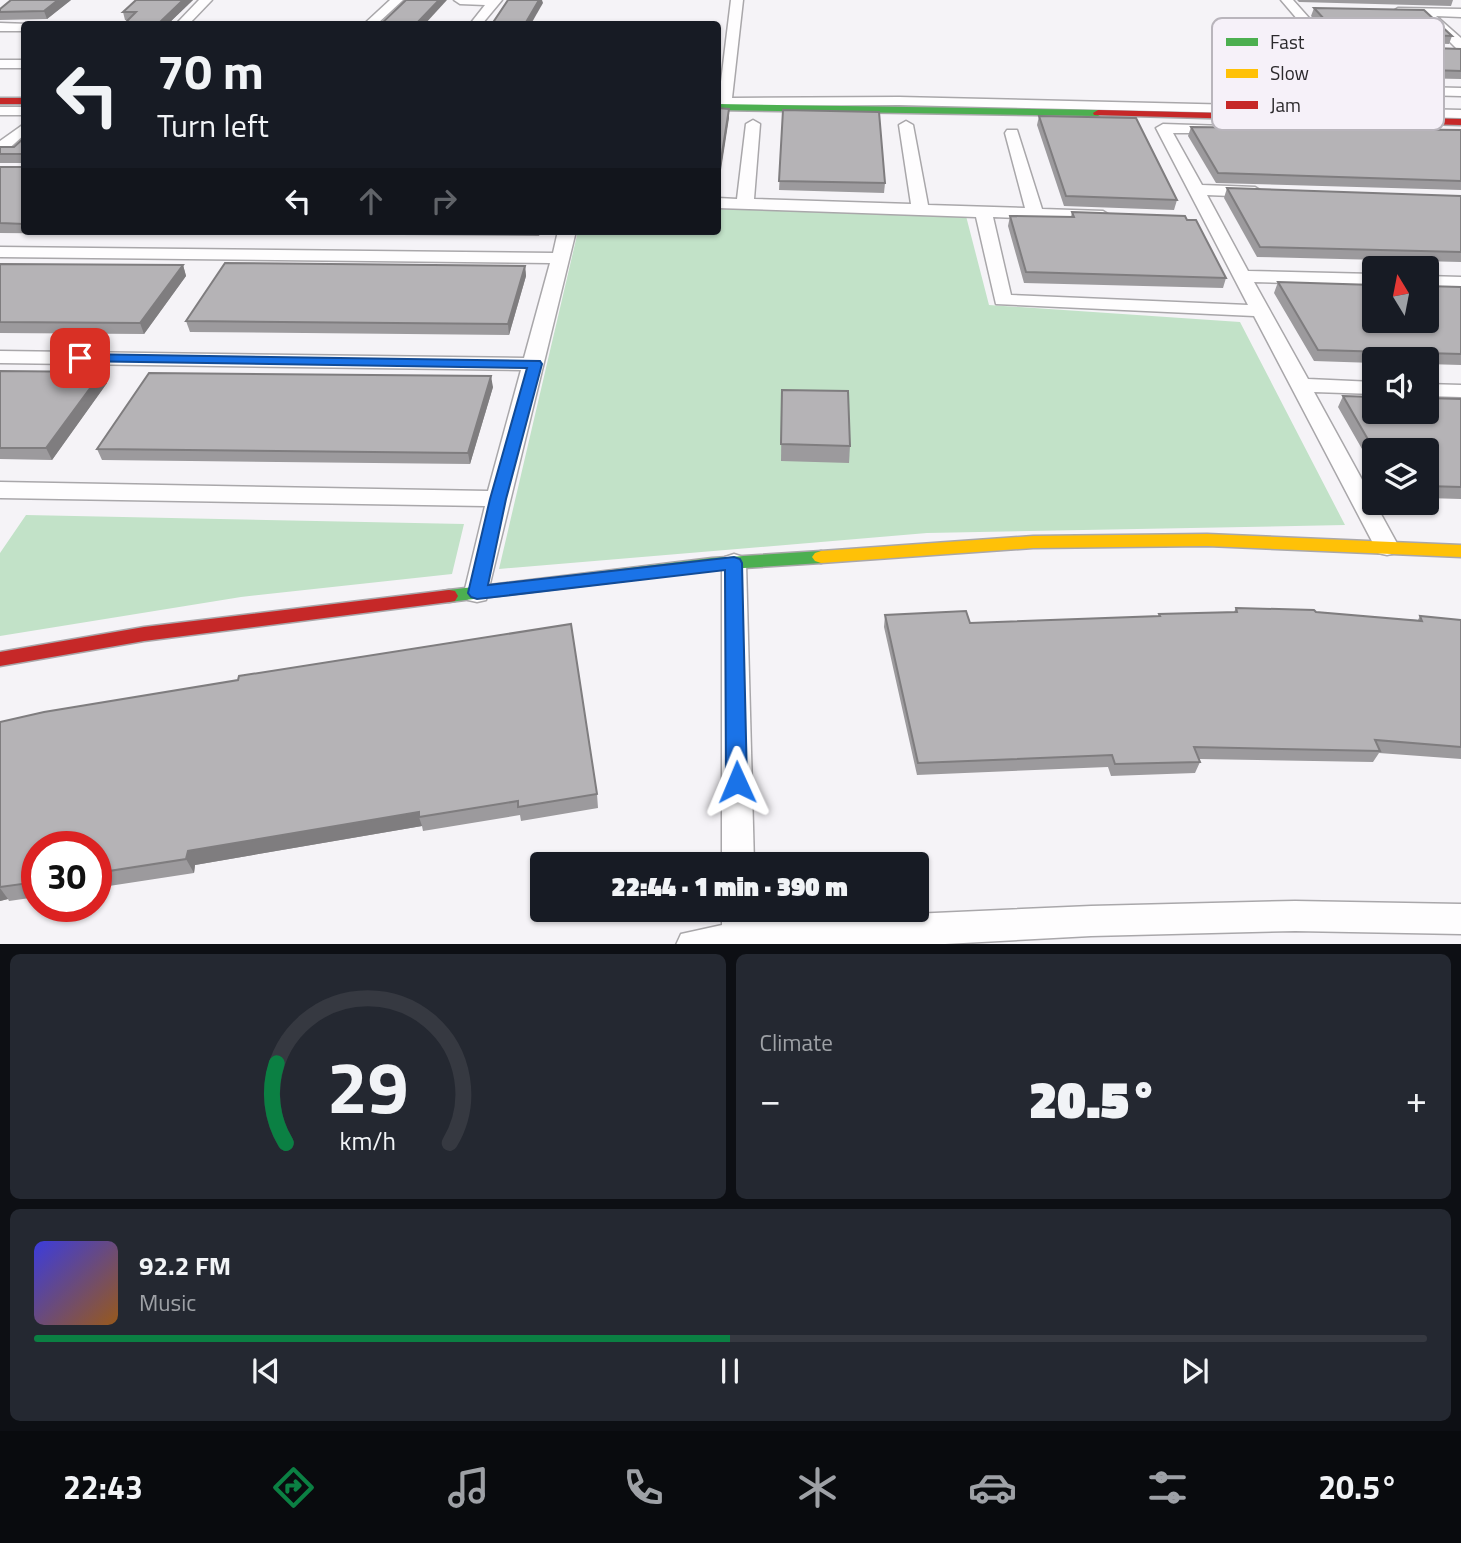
<!DOCTYPE html>
<meta charset="utf-8">
<style>
:root{--surface:#171b24;--page:#242831;--text:#f1f3f6;--muted:#9ea1a6;--line:#363941;--accent:#0b8043}
body{margin:0;font-family:"Titillium Web",sans-serif;background:var(--page);color:var(--text);height:100vh;display:flex;flex-direction:column;font-size:26px;white-space:nowrap}
*{box-sizing:border-box;margin:0}
p{font-size:23px;color:var(--muted)}
.icon{flex:none;width:38px;height:38px;fill:none;stroke:currentColor;stroke-width:2;stroke-linecap:round;stroke-linejoin:round}
.map{position:relative;height:944px;overflow:hidden}
.sheet{display:flex;flex-direction:column;gap:10px;padding:10px;background:#0d0f14;flex:1}
.sheet>*{flex:none}
.top-card{position:absolute;left:21px;top:21px;width:700px;height:214px;border-radius:7px;box-shadow:0 2px 5px #0004;background:#171b24;color:var(--text);overflow:hidden}
.needle{width:46px;rotate:350deg}
.controls{position:absolute;left:1362px;top:256px;display:grid;gap:14px}
.controls a{display:grid;place-items:center;width:77px;height:77px;border-radius:7px;background:var(--surface);box-shadow:0 2px 5px #0004;font-size:35px}
.speed{position:absolute;left:21px;top:831px;display:flex;gap:14px;font-size:35px;font-weight:700;text-align:center}
.speed>*{display:grid;place-content:center;width:91px;height:91px;border-radius:50%;background:var(--surface);box-shadow:0 2px 5px #0004;line-height:1}
.speed .limit{border:10px solid #d22;background:#fff;color:#111}
.pin{position:absolute;display:grid;place-items:center;width:60px;height:60px;color:#fff;margin:-30px;border-radius:14px;box-shadow:0 4px 10px #0006}
.me{position:absolute;width:77px;margin:-38px;rotate:359deg;stroke-linejoin:round;filter:drop-shadow(0 0 5px #0008)}
.turn{display:flex;align-items:center;gap:24px;height:147px;padding:0 21px;font-size:32px}
.turn .icon{width:91px;height:91px;stroke-width:2.5}
.turn b{display:block;font-size:49px;line-height:60px}
.lanes{display:flex;align-items:center;height:66px;padding:0 21px;background:#0003;justify-content:center;gap:35px;direction:ltr}
.lanes .off{opacity:.35}
.big{font-size:52px;font-weight:800;line-height:1.1}
.sheet .tile{flex:1;display:flex;flex-direction:column;justify-content:center;gap:10px;min-width:0;padding:0 24px;border-radius:10px;background:var(--page)}
.sheet .dial{align-items:center;gap:0}
.dial svg{height:182px;overflow:visible;fill:none;stroke:var(--line);stroke-width:7;stroke-linecap:round;text-anchor:middle}
.dial text{fill:var(--text);stroke:none}
.song{display:flex;align-items:center;gap:21px}
.cover{width:84px;height:84px;border-radius:10px;background:linear-gradient(135deg,hsl(240 70% 55%),hsl(30 70% 35%))}
.played{height:7px;border-radius:4px;background:linear-gradient(90deg,var(--accent) 50%,var(--line) 50%)}
.keys{display:flex;justify-content:space-around;direction:ltr}
.heat{display:flex;justify-content:space-between;align-items:center;font-size:38px;direction:ltr}
.sheet .tiles{flex:1;display:grid;gap:10px;grid-template-columns:1fr 1fr}
.tile:last-child{grid-column:span 2}
.trip{position:absolute;left:530px;top:852px;width:399px;height:70px;border-radius:7px;background:var(--surface);box-shadow:0 2px 5px #0004;font-weight:800;line-height:70px;text-align:center}
.tab-bar{display:flex;height:112px;justify-content:space-around;align-items:center;background:#090b0e;color:var(--muted)}
.tab-bar .icon{width:49px;height:49px}
.tab-bar .on{color:var(--accent)}
.tab-bar b{font-size:32px;color:var(--text)}
.map>svg:first-child{display:block}
.green{fill:#c2e2c8}
.lines{fill:none;stroke-linecap:round;stroke-linejoin:round}
.street-casing{stroke:#a9a7aa;stroke-width:3}
.fast-casing{stroke:#a9a7aa;stroke-width:3}
.slow-casing{stroke:#a9a7aa;stroke-width:3}
.jam-casing{stroke:#a9a7aa;stroke-width:3}
.street{fill:#fefdfe;fill-rule:evenodd}
.fast{fill:#4caf50;fill-rule:evenodd}
.slow{fill:#ffc107;fill-rule:evenodd}
.jam{fill:#c62828;fill-rule:evenodd}
.wall{fill:#9c9a9d}
.shaded-wall{fill:#7f7d7f}
.building{fill:#b5b3b6;stroke:#7f7d7f;stroke-width:2}
.route{fill:#1a73e8;stroke:#114b97;stroke-width:2}
.key{fill:#f6f1f9;stroke:#b9b5bc;stroke-width:2}
.key-label{font-size:19px;fill:#2b292c}
</style>
<div class="map">
<svg width="1461" height="945" viewBox="0 0 1461 945">
<rect width="100%" height="100%" fill="#f5f3f7"/>
<g class="green">
<path d="M718,207L966,216L989,305L1240,322L1345,525L927,533L499,569L578,231H718Z"/>
<path d="M26,515L464,524L452,574L241,597L0,636V553Z"/>
</g>
<g class="lines">
<defs>
<g id="street">
<path d="M199,0H212L189,24H176Z"/>
<path d="M390,0H403L377,24H364Z"/>
<path d="M454,0H502L482,24H470L485,5L460,4Z"/>
<path d="M731,0H743L732,98L899,97L1461,110V118L899,105L718,106Z"/>
<path d="M1281,0H1293L1366,82L1380,86L1461,88V96L1380,94L1356,88Z"/>
<path d="M1398,8L1461,9V17L1436,16L1461,38V49L1456,48L1424,16L1394,15L1392,12Z"/>
<path d="M0,23L29,24H24V31H0Z"/>
<rect x="0" y="60" width="24" height="8"/>
<rect x="0" y="107" width="24" height="8"/>
<path d="M753,120L760,124L754,199L911,204L899,125L906,121L913,125L928,205L1025,208L1005,133L1007,130H1017L1042,209L1103,211L1111,216L1103,221L993,217L1011,295L1248,305L1156,128L1163,124L1225,126L1227,129L1225,132L1220,133H1173L1202,185L1255,187L1263,192L1255,197L1207,195L1248,271L1374,274V285L1254,282L1308,379L1374,382V394L1314,392L1399,547L1396,553L1387,555L1378,553L1375,547L1254,316L996,304L976,217L718,208V198L737,199L746,124Z"/>
<path d="M24,124V135L5,152L0,154V141Z"/>
<path d="M558,231H576L486,600L477,602L468,600L464,593L485,506L0,498V482L488,491L521,370L0,363V351L524,358L550,263L0,257V247L553,253Z"/>
<path d="M1426,276L1461,277V289L1426,288Z"/>
<path d="M1426,384L1461,385V397L1426,396Z"/>
<path d="M734,554L743,557L746,563L754,864H722V563L725,557Z"/>
<path d="M1295,901L1461,904V934L1295,931L1091,936L927,945H676L681,934L722,925V910H754L755,921L1091,906Z"/>
</g>
<g id="fast">
<path d="M718,104L1098,110L1103,113L1098,116L718,110Z"/>
<path d="M821,551L827,553L830,557L827,561L821,563L712,570L449,602L443,601L440,596L443,591L449,590L712,558Z"/>
</g>
<path id="slow" d="M1207,534L1461,545V557L1207,546L1033,548L821,563L815,561L812,557L815,553L821,551L1033,536Z"/>
<g id="jam">
<rect x="0" y="98" width="24" height="6"/>
<path d="M1098,110L1461,119V125L1094,115L1093,113Z"/>
<path d="M449,590L455,591L458,596L455,601L449,602L144,641L0,666V652L144,627Z"/>
</g>
</defs>
<use href="#street" class="street-casing"/>
<use href="#fast" class="fast-casing"/>
<use href="#slow" class="slow-casing"/>
<use href="#jam" class="jam-casing"/>
<use href="#street" class="street"/>
<use href="#fast" class="fast"/>
<use href="#slow" class="slow"/>
<use href="#jam" class="jam"/>
</g>
<g class="wall">
<path d="M71,0L47,19L0,20V9Z"/>
<path d="M136,0H193L168,24L125,20L123,12Z"/>
<path d="M1297,0H1453L1451,6L1299,2Z"/>
<path d="M1314,8L1452,36L1449,44L1333,40L1311,16Z"/>
<path d="M1348,45L1461,49V79L1365,77L1345,54Z"/>
<path d="M783,110L885,183L884,193L779,190Z"/>
<path d="M1039,116L1177,200L1174,210L1064,206L1037,125Z"/>
<path d="M1191,127L1461,130V190L1216,183L1188,136Z"/>
<path d="M24,138V231H218L215,235L0,233V167H22V163H0V147H14Z"/>
<path d="M1227,188L1461,196V262L1257,257L1224,198Z"/>
<path d="M1072,212L1226,278L1223,288L1024,283L1008,226L1010,216L1071,217Z"/>
<path d="M254,231H541L539,236L255,234Z"/>
<path d="M0,264L183,265L186,276L144,334L0,333Z"/>
<path d="M525,266L526,276L509,335L190,332L186,321Z"/>
<path d="M1278,282L1461,287V365L1426,364V359H1374V363L1314,361L1274,293Z"/>
<path d="M0,371L107,383L52,460L0,459Z"/>
<path d="M493,387L470,464L102,460L97,449Z"/>
<path d="M782,390L850,446L849,463L781,461Z"/>
<path d="M1343,396L1461,399V499L1426,498V450H1374V470L1338,407Z"/>
<path d="M1236,608L1418,620L1420,616L1461,620V759L1379,753L1373,762L1199,759L1200,762L1195,773L1111,776L1108,767L917,775L884,627L885,615L970,623L1158,617L1159,614L1234,612Z"/>
<path d="M0,722L597,794L598,808L521,821L520,815L423,831L422,826L195,865L194,873L96,888V847H37V897L9,901L8,899L0,901Z"/>
</g>
<g class="shaded-wall">
<path d="M58,0H71L47,19L44,11Z"/>
<path d="M183,0H193L168,24H158Z"/>
<path d="M439,0H447L425,24H416Z"/>
<path d="M539,0H542L543,3L531,24H525Z"/>
<path d="M729,109V118L718,189V179Z"/>
<path d="M183,265L186,276L144,334L140,323Z"/>
<path d="M525,266L526,276L509,335L508,324Z"/>
<path d="M102,372L107,383L52,460L46,448Z"/>
<path d="M491,376L493,387L470,464L468,453Z"/>
<path d="M419,812V817L422,826L195,865L194,873L186,859L188,851Z"/>
<path d="M0,888L8,899L0,901Z"/>
</g>
<g class="building">
<path d="M11,0H58L44,11L0,12V9Z"/>
<path d="M136,0H183L158,24H124L136,12H123Z"/>
<path d="M406,0H439L416,24H381Z"/>
<path d="M508,0H539L525,24H492Z"/>
<path d="M1314,8L1424,10L1452,36L1336,32Z"/>
<path d="M1348,45L1461,49V71L1368,68Z"/>
<path d="M718,108L729,109L718,179Z"/>
<path d="M783,110L879,112L885,183L779,181Z"/>
<path d="M1039,116L1136,118L1177,200L1066,196Z"/>
<path d="M1191,127L1461,130V181L1218,173Z"/>
<path d="M24,138V224L0,223V167H22V154H0V147H14Z"/>
<path d="M1227,188L1461,196V252L1260,247Z"/>
<path d="M1072,212L1185,216L1187,220H1196L1226,278L1026,272L1010,216L1074,217Z"/>
<path d="M225,263L525,266L508,324L186,321Z"/>
<path d="M0,264L183,265L140,323L0,322Z"/>
<path d="M1278,282L1374,285V320H1426V286L1461,287V354L1318,350Z"/>
<path d="M0,371L102,372L46,448H0Z"/>
<path d="M149,373L491,376L468,453L97,449Z"/>
<path d="M782,390L848,391L850,446L781,444Z"/>
<path d="M1343,396L1374,397V411H1426V398L1461,399V487L1426,486V450H1374Z"/>
<path d="M1236,608L1314,610L1316,612L1422,621L1420,616L1461,620V747L1375,740L1380,751L1194,747L1200,762L1115,764L1112,755L918,763L885,615L966,611L970,623L1160,616L1159,614L1237,612Z"/>
<path d="M571,624L597,794L518,807V801L419,817V812L188,851L186,859L96,873V847H37V882L0,887V722L44,712L238,680L239,676Z"/>
</g>
<path class="route" d="M80,354L540,361L542,364L506,499L488,585L734,557L740,559L742,563L747,782L744,788L737,791L729,788L726,782L725,570L477,599L471,597L468,593L490,499L527,368L75,361V355Z"/>
<rect x="1212" y="18" width="232" height="112" rx="10" class="key"/>
<rect x="1226" y="38" width="32" height="8" fill="#4caf50"/>
<rect x="1226" y="69" width="32" height="9" fill="#ffc107"/>
<rect x="1226" y="101" width="32" height="8" fill="#c62828"/>
<g class="key-label">
<text x="1270" y="49">Fast</text>
<text x="1270" y="80">Slow</text>
<text x="1270" y="112">Jam</text>
</g>
</svg>
<div class="controls">
<a><svg class="needle" viewBox="-14 -14 28 28"><path d="M0-13l5 13h-10z" fill="#e53935"/><path d="M0 13l5-13h-10z" fill="#9ea1a6"/></svg></a>
<a><svg class="icon" aria-label="sound" viewBox="0 0 24 24"><path d="M4 9h4l5-4v14l-5-4H4zM17 9q2 3 0 6"/></svg></a>
<a><svg class="icon" aria-label="layers" viewBox="0 0 24 24"><path d="M12 4l9 5-9 5-9-5zM3 14l9 5 9-5"/></svg></a>
</div>
<div class="speed"><div class="limit">30</div></div>
<div class="pin" style="left:80px;top:358px;background:#d93025"><svg class="icon" aria-label="arrive" viewBox="0 0 24 24"><path d="M6 21V4h12l-3 4 3 4H6"/></svg></div>
<svg class="me" style="left:737px;top:782px" viewBox="-20 -20 40 40"><path d="M0-17L14 15 0 8-14 15z" fill="#1a73e8" stroke="#fff" stroke-width="4"/></svg>
<div class="trip">22:44 · 1 min · 390 m</div>
<div class="top-card">
<div class="turn"><svg class="icon" aria-label="left" viewBox="0 0 24 24"><path d="M17 20v-9H6M10 6l-5 5 5 5"/></svg><div><b>70 m</b>Turn left</div></div>
<div class="lanes"><svg class="icon" aria-label="left" viewBox="0 0 24 24"><path d="M17 20v-9H6M10 6l-5 5 5 5"/></svg><svg class="icon off" aria-label="ahead" viewBox="0 0 24 24"><path d="M12 20V5M6 11l6-6 6 6"/></svg><svg class="icon off" aria-label="right" viewBox="0 0 24 24"><path d="M7 20v-9h11M14 6l5 5-5 5"/></svg></div>
</div>
</div>
<section class="sheet">
<div class="tiles">
<div class="tile dial"><svg viewBox="0 0 100 80">
<path d="M14 69A42 42 0 1 1 86 69"/>
<path d="M14 69A42 42 0 0 1 10 34" stroke="#0b8043"/>
<text x="50" y="56" font-size="32" font-weight="700">29</text>
<text x="50" y="72" font-size="11">km/h</text>
</svg></div>
<div class="tile"><p>Climate</p>
<div class="heat"><a>−</a><b class="big">20.5°</b><a>+</a></div>
</div>
<div class="tile">
<div class="song"><i class="cover"></i><div><b>92.2 FM</b><p>Music</p></div></div>
<div class="played"></div>
<div class="keys"><svg class="icon" aria-label="previous" viewBox="0 0 24 24"><path d="M18 5L8 12l10 7zM5 5v14"/></svg><svg class="icon" aria-label="pause" viewBox="0 0 24 24"><path d="M8 5v14M16 5v14"/></svg><svg class="icon" aria-label="next" viewBox="0 0 24 24"><path d="M6 5l10 7-10 7zM19 5v14"/></svg></div>
</div>
</div>
</section>
<nav class="tab-bar">
<b>22:43</b>
<svg class="icon on" aria-label="directions" viewBox="0 0 24 24"><path d="M12 3l9 9-9 9-9-9zM9 14v-3h6M13 9l2 2-2 2"/></svg>
<svg class="icon" aria-label="music" viewBox="0 0 24 24"><path d="M9 18V5l10-2v13"/><circle cx="6" cy="18" r="3"/><circle cx="16" cy="16" r="3"/></svg>
<svg class="icon" aria-label="phone" viewBox="0 0 24 24"><path d="M5 4h4l2 5-3 2q2 4 5 5l2-3 5 2v4C11 20 4 13 5 4z"/></svg>
<svg class="icon" aria-label="climate" viewBox="0 0 24 24"><path d="M12 3v18M4 7l16 10M4 17L20 7"/></svg>
<svg class="icon" aria-label="car" viewBox="0 0 24 24"><path d="M5 17H2v-5l4-1 3-4h7l3 4 3 1v5h-3M9 17h6M6 11h13"/><circle cx="7" cy="17" r="2"/><circle cx="17" cy="17" r="2"/></svg>
<svg class="icon" aria-label="filters" viewBox="0 0 24 24"><path d="M4 7h16M4 17h16"/><circle cx="9" cy="7" r="2"/><circle cx="15" cy="17" r="2"/></svg>
<b>20.5°</b>
</nav>
